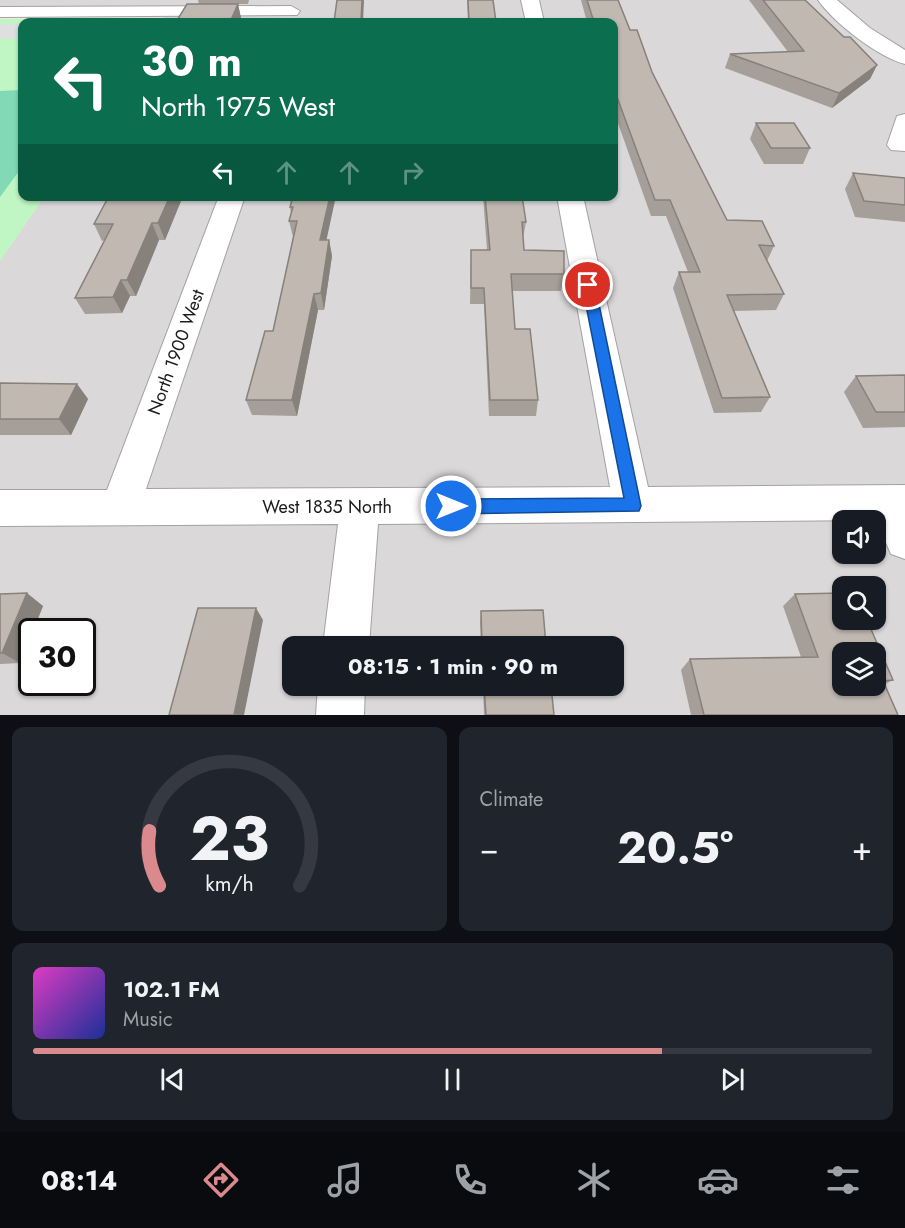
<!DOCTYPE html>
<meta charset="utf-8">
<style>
:root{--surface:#171b24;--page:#20242c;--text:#f1f3f6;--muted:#9ea1a6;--line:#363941;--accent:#da8a8c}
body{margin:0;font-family:Jost,sans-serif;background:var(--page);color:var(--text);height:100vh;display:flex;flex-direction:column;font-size:22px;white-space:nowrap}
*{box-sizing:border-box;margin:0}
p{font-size:20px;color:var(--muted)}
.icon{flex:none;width:33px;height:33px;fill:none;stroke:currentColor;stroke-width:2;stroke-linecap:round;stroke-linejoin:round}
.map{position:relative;height:715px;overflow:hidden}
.details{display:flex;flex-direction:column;gap:12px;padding:12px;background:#0d0f14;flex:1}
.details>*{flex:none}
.guide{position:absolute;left:18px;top:18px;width:600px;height:183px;border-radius:12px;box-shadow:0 2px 4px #0004;background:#0b6e4f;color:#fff;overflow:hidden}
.fabs{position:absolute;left:832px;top:510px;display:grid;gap:12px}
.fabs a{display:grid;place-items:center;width:54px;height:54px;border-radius:12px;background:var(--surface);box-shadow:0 2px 4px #0004;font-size:30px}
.speed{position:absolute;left:18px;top:618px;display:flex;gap:12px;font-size:30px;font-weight:700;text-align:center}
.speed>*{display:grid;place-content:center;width:78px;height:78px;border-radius:50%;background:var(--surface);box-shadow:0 2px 4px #0004;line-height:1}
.speed .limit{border:3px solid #111;border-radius:9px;background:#fff;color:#111}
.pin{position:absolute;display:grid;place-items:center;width:51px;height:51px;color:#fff;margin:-26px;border:3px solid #fff;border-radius:50%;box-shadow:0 2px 6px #0007}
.me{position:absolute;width:66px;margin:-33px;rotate:90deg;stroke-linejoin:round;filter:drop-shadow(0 0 4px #0008)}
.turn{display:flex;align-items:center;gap:21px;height:126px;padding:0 24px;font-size:27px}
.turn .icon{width:78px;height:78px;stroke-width:2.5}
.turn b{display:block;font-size:42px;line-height:51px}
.lanes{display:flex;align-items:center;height:57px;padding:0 24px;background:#0003;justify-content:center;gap:30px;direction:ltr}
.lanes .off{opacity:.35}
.big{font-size:45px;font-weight:700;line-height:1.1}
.details .widget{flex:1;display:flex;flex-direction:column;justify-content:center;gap:9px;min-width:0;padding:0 21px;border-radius:12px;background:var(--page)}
.details .dial{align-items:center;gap:0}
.dial svg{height:156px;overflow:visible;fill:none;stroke:var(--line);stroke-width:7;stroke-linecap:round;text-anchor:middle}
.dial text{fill:var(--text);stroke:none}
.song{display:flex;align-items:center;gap:18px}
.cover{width:72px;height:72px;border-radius:9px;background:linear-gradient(135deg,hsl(310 70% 55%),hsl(230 70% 35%))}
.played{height:6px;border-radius:3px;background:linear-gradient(90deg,var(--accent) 75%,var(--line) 75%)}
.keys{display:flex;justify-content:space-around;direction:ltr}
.heat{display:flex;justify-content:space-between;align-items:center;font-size:33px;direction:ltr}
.details .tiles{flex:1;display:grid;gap:12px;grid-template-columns:1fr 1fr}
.widget:last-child{grid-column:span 2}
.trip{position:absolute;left:282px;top:636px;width:342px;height:60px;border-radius:12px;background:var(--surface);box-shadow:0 2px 4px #0004;font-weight:700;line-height:60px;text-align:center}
.dock{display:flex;height:96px;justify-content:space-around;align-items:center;background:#090b0e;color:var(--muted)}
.dock .icon{width:42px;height:42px}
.dock .selected{color:var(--accent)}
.dock b{font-size:27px;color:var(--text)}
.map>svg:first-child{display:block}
.residential{fill:#dad8d8;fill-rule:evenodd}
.park{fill:#bff6c3}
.pitch{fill:#82d9b6}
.parking{fill:#dfdfdf}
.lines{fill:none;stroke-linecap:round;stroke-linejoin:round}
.minor-casing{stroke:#a2a2a2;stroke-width:2}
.minor{fill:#fff;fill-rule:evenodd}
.wall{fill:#a69e98}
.shaded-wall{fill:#87817c}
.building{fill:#c1b8b1;stroke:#87817c;stroke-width:1.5;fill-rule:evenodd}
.route{fill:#1a73e8;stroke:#114b97;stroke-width:1.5}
.labels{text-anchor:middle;stroke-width:4.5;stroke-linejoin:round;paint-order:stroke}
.street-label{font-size:18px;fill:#1b1b1b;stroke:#fff}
</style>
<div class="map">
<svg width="905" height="715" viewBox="0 0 905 715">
<rect width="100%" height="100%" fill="#ede9e1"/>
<path class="residential" d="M0,0H905V715H0V261L44,197L614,196V22H161L172,7H0ZM843,520H876V554H843ZM843,586H876V620H843ZM32,632H82V682H32ZM292,646H614V686H292ZM843,652H876V686H843Z"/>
<path class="park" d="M0,19H164L161,22H22V196L44,197L0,261Z"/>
<path class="pitch" d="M22,90V167L0,197V91Z"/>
<path class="parking" d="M0,24H22V38L0,39Z"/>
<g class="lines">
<defs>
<g id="minor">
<path d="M521,0H539L544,22H526Z"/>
<path d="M818,0H837L870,28L905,50V64C878,57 834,23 818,0Z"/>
<path d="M291,6L300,11L297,15L0,17V7Z"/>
<path d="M905,114V151L891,150L887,145L897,116Z"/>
<path d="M219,196H245L146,489L610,487L557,196H583L648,487L905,485V559L891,554L876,520L378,524L369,646H323L338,524L0,526V490H107Z"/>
<path d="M318,686H365L364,715H316Z"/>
</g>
</defs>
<use href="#minor" class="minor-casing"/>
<use href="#minor" class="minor"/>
</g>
<g class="wall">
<path d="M198,0H249L248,4H238L241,18L239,22H176L199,4Z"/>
<path d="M467,0H493L496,22H468Z"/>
<path d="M581,0H618L630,30L652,72L727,220L774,246L767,261L784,294L776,310L734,311L770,397L761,412L714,413L673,288L679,272H688L666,216H651L614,112V22H587Z"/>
<path d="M749,0H805L844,37L877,65L870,79L832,108L725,68L730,54L788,52Z"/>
<path d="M756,123L810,148L803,164H764L750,139Z"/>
<path d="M853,173L905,178V222L855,217L845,189Z"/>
<path d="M109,196H183L165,240H159L136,296H130L122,313L85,314L75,298L105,240L102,241L94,224Z"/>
<path d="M293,196L327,240H329L332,256L324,310H318L297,416L252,415L246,400L273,331L293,237L289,221L291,214L290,207Z"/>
<path d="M483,196H522L526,222L523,238L524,250L564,274L561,291H512L515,329L538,400L536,416H489L484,304H470L471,250H487Z"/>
<path d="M905,375V427L863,428L844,392L856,376Z"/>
<path d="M0,383L77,384L88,399L71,435H0Z"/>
<path d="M0,594L43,606L20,663L0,664Z"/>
<path d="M795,594L893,680L885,684L898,715H691L681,670L690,659L801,657L783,606Z"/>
<path d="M481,611L546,646H481L480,622Z"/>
<path d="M483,686H551L554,715H484Z"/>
</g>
<g class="shaded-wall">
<path d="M362,0H364L363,22H361Z"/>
<path d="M238,4L241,18L239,22H230Z"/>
<path d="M877,65L870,79L832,108L839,93Z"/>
<path d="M170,196H183L165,240L158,223Z"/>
<path d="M330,196H336L323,256L320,240Z"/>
<path d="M152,223L159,240L136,296L127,280Z"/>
<path d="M329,240L332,256L324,310L321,293Z"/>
<path d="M121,280L130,296L122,313L113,297Z"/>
<path d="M314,294L318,310L297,416L292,400Z"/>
<path d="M77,384L88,399L71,435L59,419Z"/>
<path d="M27,593L43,606L20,663L2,653Z"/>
<path d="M256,608L263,620L244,715H234Z"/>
</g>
<g class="building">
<path d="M337,0H362L361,22H334Z"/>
<path d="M468,0H493L496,22H469Z"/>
<path d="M587,0H618L630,30H637L652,72L727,220L762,221L774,246L759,245L784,294L727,295L770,397L722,398L679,272H700L670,200H655L614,89V22H594Z"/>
<path d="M763,0H805L844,37H850L877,65L839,93L730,54L804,51Z"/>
<path d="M187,4H238L230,22H176Z"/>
<path d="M756,123H794L810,148H771Z"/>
<path d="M853,173L905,178V205L864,201Z"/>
<path d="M109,196H170L158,223H152L127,280H121L113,297L75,298L113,224H94Z"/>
<path d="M293,196H330L320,240H329L321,293L314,294L292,400H246L265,331H273L297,221H289L293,207H290Z"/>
<path d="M485,196H522L526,222H522L524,250L564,251V274H511L515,329H530L538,400H490L484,288H471V250H490Z"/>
<path d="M905,375V412H876L856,376Z"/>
<path d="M0,383L77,384L59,419H0Z"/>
<path d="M27,593L2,653H0V594Z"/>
<path d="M843,593V620H867L893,680L883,681L898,715H704L690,659L818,657L795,594ZM843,652H876V686H843Z"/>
<path d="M198,608H256L234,715H169Z"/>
<path d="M543,610L546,646H482L481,611Z"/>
<path d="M484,686H551L554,715H486Z"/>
</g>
<path class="route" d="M588,281L595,285L641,506L639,511L451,514L445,512L443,506L445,501L451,499L624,498L582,285Z"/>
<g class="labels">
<g class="street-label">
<text transform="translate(176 352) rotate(-70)" y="6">North 1900 West</text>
<text x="327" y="513">West 1835 North</text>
</g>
</g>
</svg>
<div class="fabs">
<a><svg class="icon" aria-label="sound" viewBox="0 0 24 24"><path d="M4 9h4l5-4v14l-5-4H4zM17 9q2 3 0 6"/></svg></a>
<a><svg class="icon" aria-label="search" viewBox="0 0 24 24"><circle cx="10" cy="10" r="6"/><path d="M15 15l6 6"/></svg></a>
<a><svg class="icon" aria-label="layers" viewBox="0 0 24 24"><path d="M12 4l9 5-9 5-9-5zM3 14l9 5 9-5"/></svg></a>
</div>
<div class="speed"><div class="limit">30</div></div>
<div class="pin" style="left:588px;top:285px;background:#d93025"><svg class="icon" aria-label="arrive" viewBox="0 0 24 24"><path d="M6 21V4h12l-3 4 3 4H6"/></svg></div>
<svg class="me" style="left:451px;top:506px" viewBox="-20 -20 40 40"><circle r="17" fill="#1a73e8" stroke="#fff" stroke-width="3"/><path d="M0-11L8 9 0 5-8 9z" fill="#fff"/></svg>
<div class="trip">08:15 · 1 min · 90 m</div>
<div class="guide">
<div class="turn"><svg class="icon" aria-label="left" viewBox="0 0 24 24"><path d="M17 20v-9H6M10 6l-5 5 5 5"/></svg><div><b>30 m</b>North 1975 West</div></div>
<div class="lanes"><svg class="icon" aria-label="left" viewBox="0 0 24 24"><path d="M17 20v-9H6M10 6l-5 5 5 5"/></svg><svg class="icon off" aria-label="ahead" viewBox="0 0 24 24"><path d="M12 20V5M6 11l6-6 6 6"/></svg><svg class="icon off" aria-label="ahead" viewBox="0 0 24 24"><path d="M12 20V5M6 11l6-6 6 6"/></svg><svg class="icon off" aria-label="right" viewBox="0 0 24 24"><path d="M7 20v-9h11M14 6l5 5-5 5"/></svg></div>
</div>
</div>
<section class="details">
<div class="tiles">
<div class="widget dial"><svg viewBox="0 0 100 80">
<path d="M14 69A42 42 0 1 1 86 69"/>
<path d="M14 69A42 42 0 0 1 9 41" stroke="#da8a8c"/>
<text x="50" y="56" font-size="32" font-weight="700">23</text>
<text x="50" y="72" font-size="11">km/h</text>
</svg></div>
<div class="widget"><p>Climate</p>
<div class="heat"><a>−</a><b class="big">20.5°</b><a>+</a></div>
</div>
<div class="widget">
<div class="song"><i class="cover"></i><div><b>102.1 FM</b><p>Music</p></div></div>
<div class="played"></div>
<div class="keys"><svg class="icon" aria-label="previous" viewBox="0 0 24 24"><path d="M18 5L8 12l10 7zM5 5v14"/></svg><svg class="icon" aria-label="pause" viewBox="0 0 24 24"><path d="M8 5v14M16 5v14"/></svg><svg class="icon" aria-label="next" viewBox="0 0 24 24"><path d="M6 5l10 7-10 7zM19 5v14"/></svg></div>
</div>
</div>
</section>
<nav class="dock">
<b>08:14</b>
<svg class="icon selected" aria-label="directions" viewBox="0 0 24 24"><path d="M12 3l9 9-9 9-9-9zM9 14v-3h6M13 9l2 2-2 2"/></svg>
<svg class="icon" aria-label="music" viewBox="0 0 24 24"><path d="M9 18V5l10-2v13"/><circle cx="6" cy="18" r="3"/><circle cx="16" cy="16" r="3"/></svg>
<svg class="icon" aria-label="phone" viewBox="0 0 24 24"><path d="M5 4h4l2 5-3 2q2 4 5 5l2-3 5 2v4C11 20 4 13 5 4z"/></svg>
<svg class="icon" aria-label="climate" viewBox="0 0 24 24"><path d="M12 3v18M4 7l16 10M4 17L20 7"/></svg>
<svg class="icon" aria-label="car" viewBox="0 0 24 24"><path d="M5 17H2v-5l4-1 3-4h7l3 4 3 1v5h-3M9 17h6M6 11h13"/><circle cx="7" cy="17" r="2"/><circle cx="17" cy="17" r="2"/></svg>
<svg class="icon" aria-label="filters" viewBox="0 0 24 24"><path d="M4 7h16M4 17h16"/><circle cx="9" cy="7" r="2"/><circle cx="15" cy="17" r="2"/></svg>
</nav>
